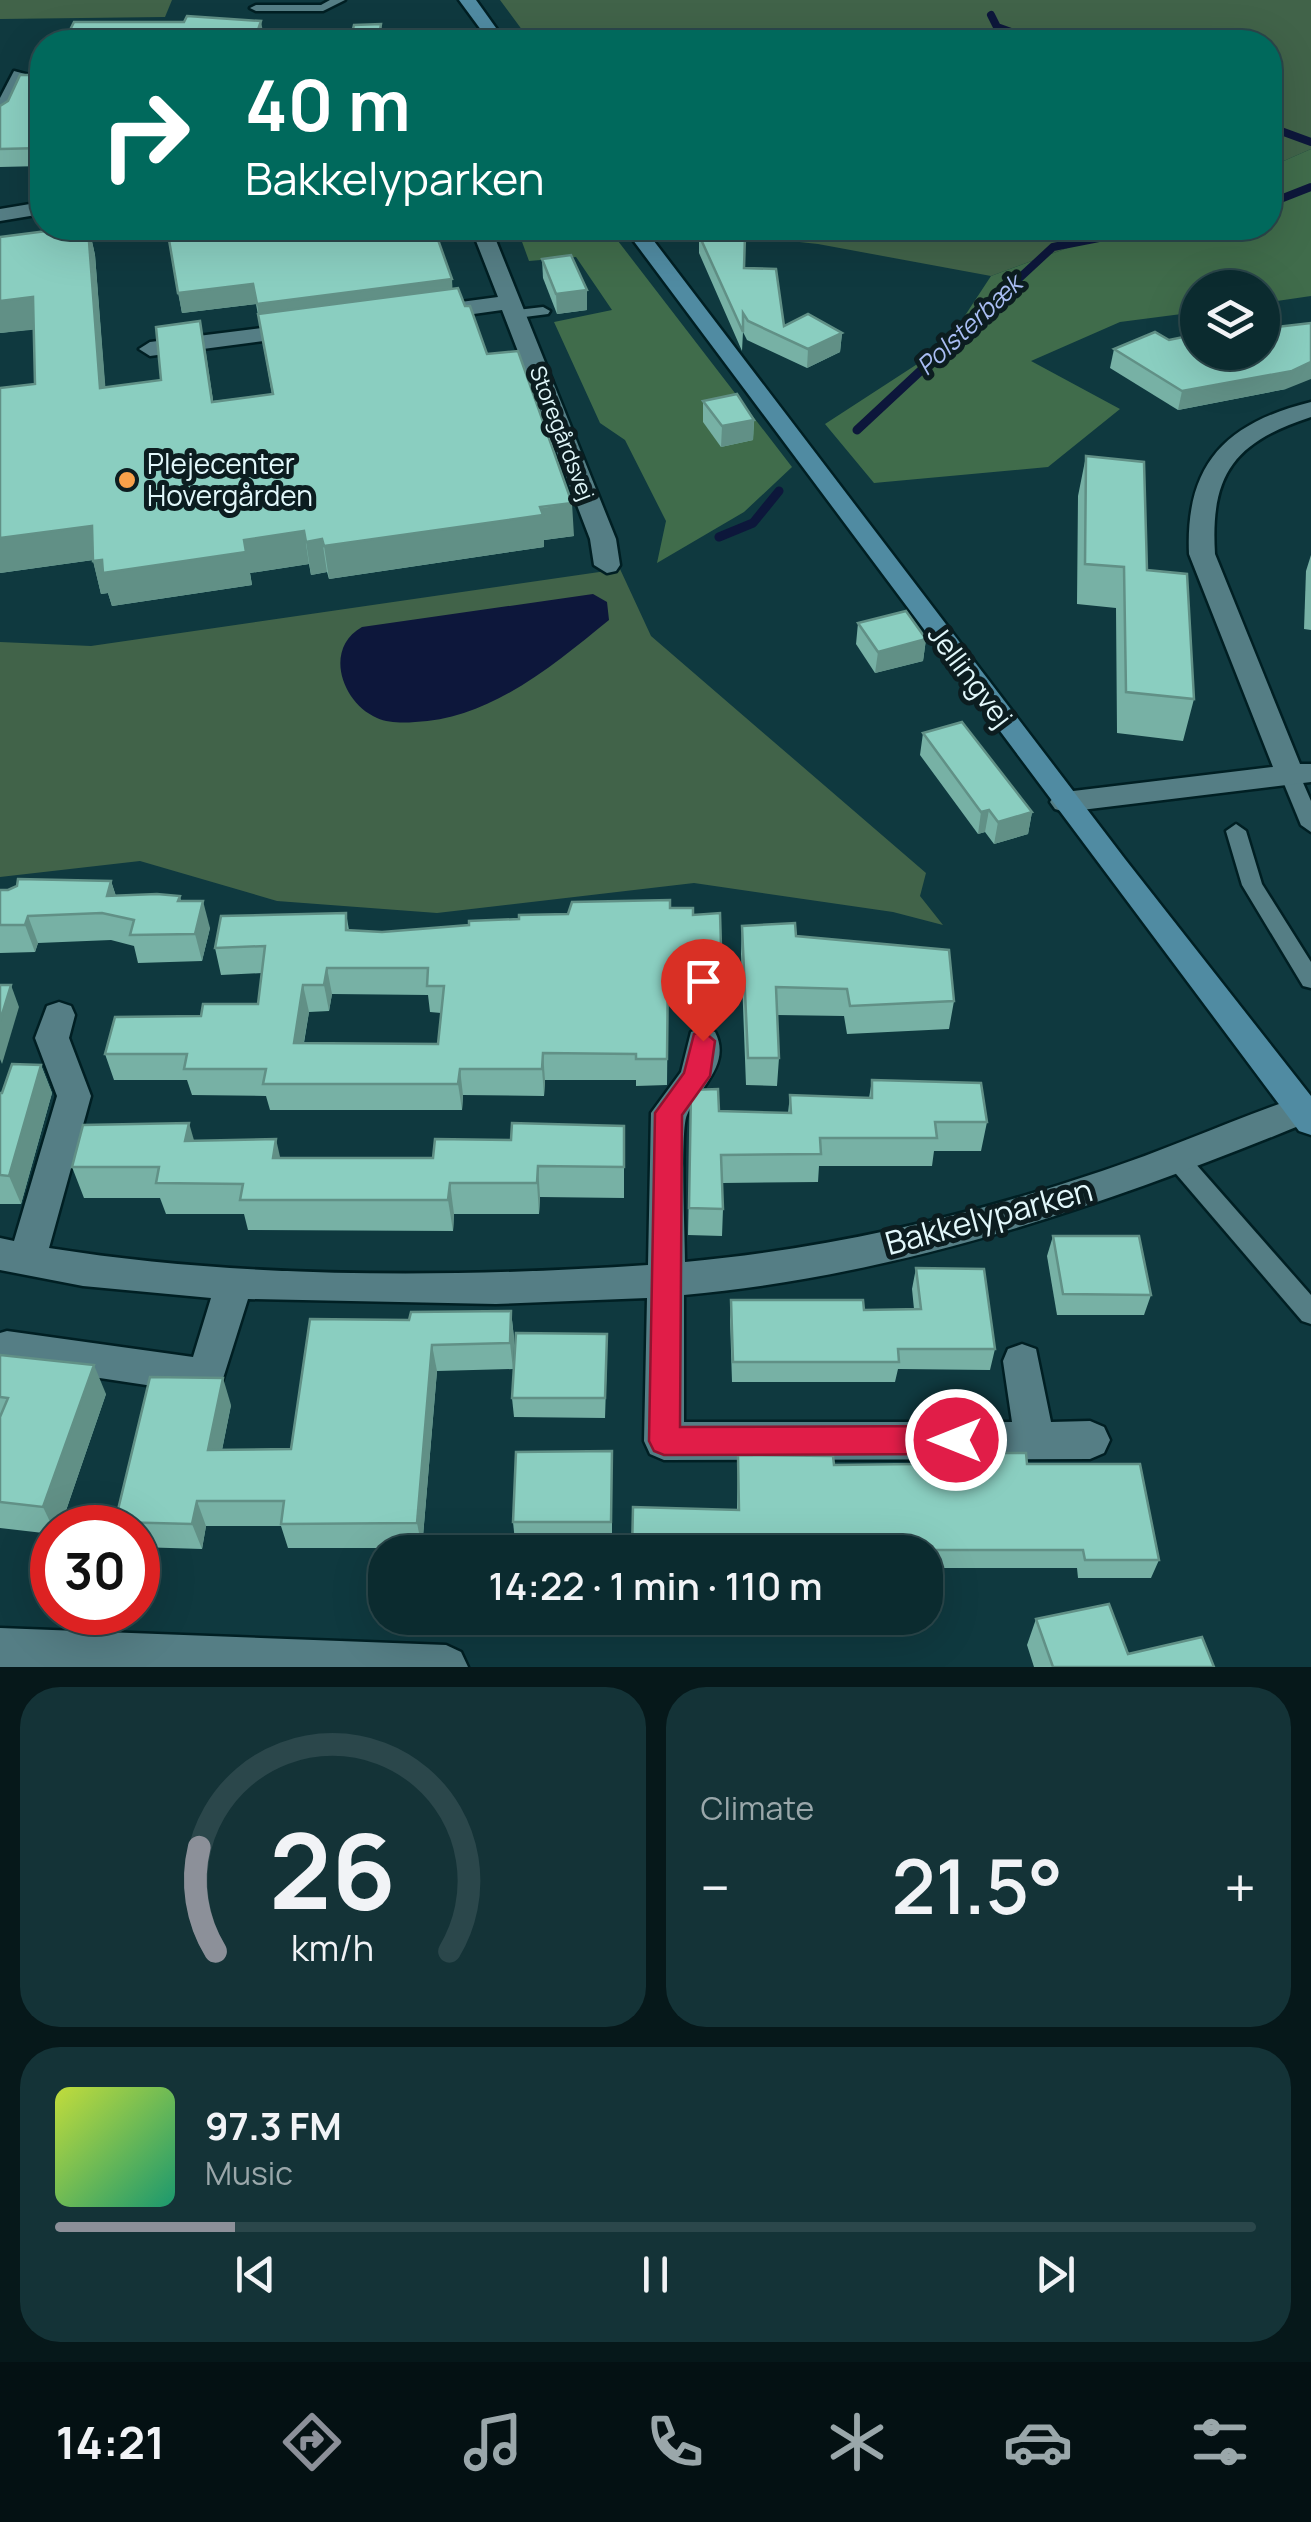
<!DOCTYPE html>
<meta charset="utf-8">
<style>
:root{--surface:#0b2b2f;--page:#143337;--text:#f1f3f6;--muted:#9aa7aa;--line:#2b474b;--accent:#8c9099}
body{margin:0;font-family:Manrope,sans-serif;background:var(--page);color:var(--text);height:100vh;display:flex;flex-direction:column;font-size:38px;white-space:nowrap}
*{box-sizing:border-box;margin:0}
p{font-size:32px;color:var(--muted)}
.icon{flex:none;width:55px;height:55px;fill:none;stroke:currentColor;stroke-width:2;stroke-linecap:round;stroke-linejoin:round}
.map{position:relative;height:1667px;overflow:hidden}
.panel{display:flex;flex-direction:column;gap:20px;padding:20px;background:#06181a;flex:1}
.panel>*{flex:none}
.guide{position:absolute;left:30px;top:30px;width:1252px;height:210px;border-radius:40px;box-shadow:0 10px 40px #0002,0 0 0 2px var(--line);background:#00695c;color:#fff;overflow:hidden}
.buttons{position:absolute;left:1180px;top:270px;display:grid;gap:20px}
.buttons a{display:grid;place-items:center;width:100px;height:100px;border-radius:50%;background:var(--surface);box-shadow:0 10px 40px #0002,0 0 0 2px var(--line);font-size:50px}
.speed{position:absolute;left:30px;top:1505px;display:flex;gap:20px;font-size:50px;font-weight:700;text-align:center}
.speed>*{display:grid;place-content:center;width:130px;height:130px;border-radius:50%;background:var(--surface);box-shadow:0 10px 40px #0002,0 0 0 2px var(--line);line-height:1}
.speed .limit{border:15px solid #d22;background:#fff;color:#111}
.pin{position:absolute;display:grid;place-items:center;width:85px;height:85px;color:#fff;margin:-102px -42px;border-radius:50% 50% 50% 0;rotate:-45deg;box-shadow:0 0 10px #0007}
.pin .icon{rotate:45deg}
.me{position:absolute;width:110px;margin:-55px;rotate:270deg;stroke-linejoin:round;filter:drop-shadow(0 0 8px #0008)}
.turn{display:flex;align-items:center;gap:35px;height:210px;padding:0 50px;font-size:45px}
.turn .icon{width:130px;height:130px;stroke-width:2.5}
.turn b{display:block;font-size:70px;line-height:85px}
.big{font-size:75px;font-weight:600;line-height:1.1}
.panel .card{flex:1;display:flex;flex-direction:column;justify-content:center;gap:15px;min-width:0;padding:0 35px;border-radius:40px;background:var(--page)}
.panel .dial{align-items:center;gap:0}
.dial svg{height:260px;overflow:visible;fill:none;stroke:var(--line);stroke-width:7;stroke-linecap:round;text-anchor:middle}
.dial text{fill:var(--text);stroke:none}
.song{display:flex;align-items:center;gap:30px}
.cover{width:120px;height:120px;border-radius:15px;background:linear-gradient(135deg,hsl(70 70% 55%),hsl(160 70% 35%))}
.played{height:10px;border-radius:5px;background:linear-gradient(90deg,var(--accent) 15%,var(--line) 15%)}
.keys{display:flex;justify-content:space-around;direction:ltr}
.heat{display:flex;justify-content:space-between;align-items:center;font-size:55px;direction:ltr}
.panel .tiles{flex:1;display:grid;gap:20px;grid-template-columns:1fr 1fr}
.card:last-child{grid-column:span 2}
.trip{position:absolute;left:368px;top:1535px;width:575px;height:100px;border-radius:40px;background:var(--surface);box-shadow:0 10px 40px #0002,0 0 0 2px var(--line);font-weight:600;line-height:100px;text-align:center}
.menu{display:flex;height:160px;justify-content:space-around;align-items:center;background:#041113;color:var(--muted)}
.menu .icon{width:70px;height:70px}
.menu .selected{color:var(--accent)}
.menu b{font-size:45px;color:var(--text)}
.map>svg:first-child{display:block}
.green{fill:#416349}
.forest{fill:#406c4b}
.water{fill:#0d173b}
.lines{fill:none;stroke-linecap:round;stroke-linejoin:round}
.stream-far1{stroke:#0d173b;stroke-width:8}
.stream{stroke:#0d173b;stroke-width:9}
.service-casing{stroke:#001f23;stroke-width:5}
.minor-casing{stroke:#001f23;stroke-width:5}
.tertiary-casing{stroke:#001f23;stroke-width:5}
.secondary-casing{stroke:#001f23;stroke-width:5}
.service{fill:#557e85;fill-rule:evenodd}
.minor{fill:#557e85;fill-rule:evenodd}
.tertiary{fill:#557e85;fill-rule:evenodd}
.secondary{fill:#508ba2;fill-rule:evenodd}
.wall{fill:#77b1a5;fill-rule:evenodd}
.shaded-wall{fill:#619086}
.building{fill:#8acec0;stroke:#619086;stroke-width:2.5;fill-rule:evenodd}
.route{fill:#e11d48;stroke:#92132f;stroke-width:2.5}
.poi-dot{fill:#f8a14a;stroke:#0c1d20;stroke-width:4}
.labels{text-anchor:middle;stroke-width:10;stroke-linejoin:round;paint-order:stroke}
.far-street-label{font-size:22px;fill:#e2f8fb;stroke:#0c1d20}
.far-water-label{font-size:25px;font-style:italic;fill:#a9bdf3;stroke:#0c1d20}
.poi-label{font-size:28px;fill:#e2f8fb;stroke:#0c1d20;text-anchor:start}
.street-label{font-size:28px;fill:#e2f8fb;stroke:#0c1d20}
.near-street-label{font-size:32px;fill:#e2f8fb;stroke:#0c1d20}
</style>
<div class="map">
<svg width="1311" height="1667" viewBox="0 0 1311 1667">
<rect width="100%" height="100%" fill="#0f393f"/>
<g class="green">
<path d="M0,0H172L165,17L0,19Z"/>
<path d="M500,0H1311V149L1270,167V42H531Z"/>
<path d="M667,228H1122L991,276L818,244Z"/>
<path d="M620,569L651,636L926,873L920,896L943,925L893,912L694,883L437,913L277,901L140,861L0,877V642L91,646Z"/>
</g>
<g class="forest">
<path d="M1311,149V296L1263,303L1262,288H1198L1197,312L1120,322L1031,361L1120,409L1048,467L874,483L825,424L945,346L991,276L1122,228H1270V167Z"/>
<path d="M517,228H608L792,467L744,512L657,563L666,521L625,440L600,423L554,322L612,310L576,257L529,261Z"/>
</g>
<path class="water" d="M593,594L607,602L609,620C555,664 489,720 415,722C403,723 388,723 377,718C342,703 323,649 362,627Z"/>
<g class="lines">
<g class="stream-far1">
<path d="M991,15L997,27L1039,42"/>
<path d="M1270,127L1311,142"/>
<path d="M1270,203L1311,187"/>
<path d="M1014,283L1053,247L1150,228"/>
</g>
<g class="stream">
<path d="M857,430L1017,281"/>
<path d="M719,537L753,523L779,491"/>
</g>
<defs>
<g id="service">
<path d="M330,0H345L323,11H256L250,8L256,5H321Z"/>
<path d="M543,307L550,311L548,314L517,318L510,314L517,310Z"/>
<path d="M1290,767L1297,769L1311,801V832L1301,825L1280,774Z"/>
<path d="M1236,824L1246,831L1262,884L1311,962V988L1303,986L1242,885L1226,831Z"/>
<path d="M1179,1151L1187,1154L1311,1295V1324L1302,1321L1171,1168L1167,1161L1171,1154Z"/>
</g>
<g id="minor">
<path d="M14,71L29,75L9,117L0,123V98Z"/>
<path d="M471,228H491L616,539L620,565L616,571L607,573L594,565L590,539L502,310L431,320L420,313L431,306L498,297Z"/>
<path d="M301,323L312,330L309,335L150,356L139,349L150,342Z"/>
<path d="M1311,402V417C1235,442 1210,473 1215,554L1300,764H1311V782L1065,812L1055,809L1050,802L1055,795L1065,792L1273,767L1189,554C1185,464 1226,423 1311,402Z"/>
<path d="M59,1002L71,1006L75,1015L69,1038L91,1096L49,1248C244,1279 451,1278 648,1265L651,1113L681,1072L691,1032L703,1028L715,1032C732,1065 698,1088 687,1115C680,1129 685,1238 685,1262C827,1249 966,1217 1102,1171C1169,1149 1234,1119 1302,1096L1311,1099V1121C1109,1204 903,1275 684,1295V1422H1012L1003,1361L1008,1349L1022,1344L1036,1349L1051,1422L1090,1421L1104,1427L1110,1440L1104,1453L1090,1459L664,1460L650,1454L644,1441L647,1298L496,1304L248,1299L220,1388L206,1394L0,1363V1333L7,1331L193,1357L211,1298L83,1286L0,1270V1238L14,1241L57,1096L35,1038L47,1006Z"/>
<path d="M0,1628L446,1645L461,1652L468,1667H0Z"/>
</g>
<path id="tertiary" d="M42,202V214L0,221V209Z"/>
<g id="secondary">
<path d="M459,0H476L506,42H490Z"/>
<path d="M624,228H644L1125,859L1311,1096V1135L1299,1131Z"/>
</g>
</defs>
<use href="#service" class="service-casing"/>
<use href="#minor" class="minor-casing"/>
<use href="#tertiary" class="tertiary-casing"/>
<use href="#secondary" class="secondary-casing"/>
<use href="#service" class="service"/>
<use href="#minor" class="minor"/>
<use href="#tertiary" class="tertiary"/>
<use href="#secondary" class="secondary"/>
</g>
<g class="wall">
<path d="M42,75V166L0,167V106Z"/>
<path d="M89,228L95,255L105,387L161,380L200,321L213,401L272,394L256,304L182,313L167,228L453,289L465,306L574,536L544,540V547L329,579L327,572L311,575L309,564L250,573L252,585L112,606L108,593L101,594L93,560L0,573V388L35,384L34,329L0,333V237Z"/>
<path d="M699,235L744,268L784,326L842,333L840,352L807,368L747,340L743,332L742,351L699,253Z"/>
<path d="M542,259L587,290V310L557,314L543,278Z"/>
<path d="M1114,349L1286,389L1178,410L1110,368Z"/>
<path d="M703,401L754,420L753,440L721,447L703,422Z"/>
<path d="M1086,456L1147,570L1194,699L1183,741L1117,733L1116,608L1077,604L1078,496Z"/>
<path d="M1311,555V630L1304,629L1306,571Z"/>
<path d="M858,623L926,639L923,661L875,673L856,644Z"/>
<path d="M923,733L1032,812L1028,834L994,844L985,832L978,834L920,755Z"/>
<path d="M111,881L116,896H180L181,901L210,928L202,961L138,963L134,946L111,940L38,943L35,952L0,953V890Z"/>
<path d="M670,908L693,915L721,947L720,973L682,974L681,992H668L667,1085L636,1086V1080H545L544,1096L463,1095L462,1110H270L266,1096L192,1095L187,1080H114L105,1054L201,1016L258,1004L262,973L221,975L215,948L346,913L349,930L382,932L469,925L568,914ZM332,994L428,995L430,1012L441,1013L438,1044L304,1043L309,1012L329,1011Z"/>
<path d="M742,926L796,936L954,1001L949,1029L847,1034L844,1016L777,1015L779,1058L777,1086L746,1085L741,954Z"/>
<path d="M41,1065L52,1093L21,1204H0V1093H2Z"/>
<path d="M872,1080L987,1122L981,1151H934L932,1166H819L818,1182L722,1183L723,1209L722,1236L688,1235L691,1090L719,1111L788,1113L790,1095L869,1098Z"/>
<path d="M624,1126V1198L540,1197L539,1214H454L453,1231L248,1230L244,1214H166L160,1198H84L72,1167L194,1140L280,1158H433L511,1140Z"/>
<path d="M1053,1236L1151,1295L1144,1315H1057L1047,1256Z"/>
<path d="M916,1268L995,1349L990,1370L898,1369L895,1382H732L730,1320L731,1300L864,1310L914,1309L912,1289Z"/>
<path d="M511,1311L514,1338L513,1369L437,1371L422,1548H288L281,1526H206L202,1549L138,1547V1528H118L115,1522L231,1405L222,1450L291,1449L409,1320Z"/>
<path d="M607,1354L605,1418L514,1417L512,1398Z"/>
<path d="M0,1355L106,1394L60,1528H52V1534L0,1528Z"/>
<path d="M612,1451V1541H515L513,1522Z"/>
<path d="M738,1455L834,1465L914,1464L915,1456L1027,1464L1159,1560L1151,1578H1078L1077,1568H927L925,1577V1552H632L737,1510Z"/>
<path d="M1036,1619L1128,1654L1214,1667H1034L1027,1645Z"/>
</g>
<g class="shaded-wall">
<path d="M261,21L264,38L262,42H254Z"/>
<path d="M381,24L383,42H378Z"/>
<path d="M89,228L95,255L108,420L100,388Z"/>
<path d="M452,279L453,299L260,324L257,304Z"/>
<path d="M253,284L256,304L182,313L178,293Z"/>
<path d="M587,290V310L557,314L556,294Z"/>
<path d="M33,297L41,329L0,333V301Z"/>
<path d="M200,321L206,352L218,434L212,402Z"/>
<path d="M842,333L840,352L807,368L808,349Z"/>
<path d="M1311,362V379L1286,389L1178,410L1182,391Z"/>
<path d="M754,420L753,440L721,447L722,426Z"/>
<path d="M572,503L574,536L544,540V547L329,579L324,546Z"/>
<path d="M92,526L100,559L0,573V538Z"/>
<path d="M304,531L309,564L250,573L252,585L112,606L108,593L101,594L93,561Z"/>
<path d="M322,539L327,572L311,575L306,542Z"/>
<path d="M926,639L923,661L875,673L878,652Z"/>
<path d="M989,810L985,832L978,834L981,812Z"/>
<path d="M1032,812L1028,834L994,844L998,822Z"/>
<path d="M111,881L120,909L107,896Z"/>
<path d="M203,901L210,928L202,961L195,934Z"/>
<path d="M28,916L38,943L35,952L25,925Z"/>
<path d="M327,968L332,994L329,1011L324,985Z"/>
<path d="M11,985L19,1007L2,1064L0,1059V1021Z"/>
<path d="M303,985L309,1012L299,1070L294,1043Z"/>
<path d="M543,1053L545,1080L544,1096L542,1069Z"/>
<path d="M41,1065L52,1093L21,1204L9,1176Z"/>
<path d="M460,1069L463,1095L462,1110L458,1084Z"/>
<path d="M189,1123L198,1154L185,1141Z"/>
<path d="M276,1139L283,1170L273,1158Z"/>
<path d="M538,1166L540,1197L539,1214L537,1183Z"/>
<path d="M450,1183L454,1214L453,1231L448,1200Z"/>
<path d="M511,1311L514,1338L513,1369L510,1343Z"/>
<path d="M432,1345L437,1371L422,1548L417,1523Z"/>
<path d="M94,1365L106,1394L60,1528H53L43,1507Z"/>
<path d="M223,1378L231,1405L217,1475L208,1450Z"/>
<path d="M197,1501L206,1526L202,1549L192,1524Z"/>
</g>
<g class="building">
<path d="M187,16L261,21L254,42H64L74,22H184Z"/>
<path d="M381,24L378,42H350L354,25Z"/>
<path d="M20,75H42V148L0,149V106L8,101Z"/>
<path d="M70,228H88L100,388L161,380L156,327L200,321L212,402L273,394L258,314L458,288L465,306H470L487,354L518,351L572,503L540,507L543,515L324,546L322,539L306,542L304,531L244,540L246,552L103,573L102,560L93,561L92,526L0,538V388L35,384L33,297L0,301V237Z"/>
<path d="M167,228H424L427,235L436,234L452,279L257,304L253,284L178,293Z"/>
<path d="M699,235L745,236L744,268L776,269L784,326L808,314L842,333L808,349L748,321L743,313V332Z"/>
<path d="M571,255L587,290L556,294L542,259Z"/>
<path d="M1262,323L1268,328L1311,323V362L1292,371L1182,391L1114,349L1155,332L1169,340L1198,334V352H1262Z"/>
<path d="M737,394L754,420L722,426L703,401Z"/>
<path d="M1086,456L1144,462L1147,570L1187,574L1194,699L1126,692L1124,567L1085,564Z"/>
<path d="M906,611L926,639L878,652L858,623Z"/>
<path d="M962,722L1032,812L998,822L989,810L981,812L923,733Z"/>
<path d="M18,879L111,881L107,896L157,894L180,896L178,901H203L195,934L130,935L134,920L102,913L28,916L25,925H0V890H8L17,886Z"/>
<path d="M670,900V908H693V915L720,913L721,947L681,948L682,966H668L667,1059H636V1054L543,1053L542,1069H460L458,1084H263L266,1069H184L187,1054H105L115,1017L201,1016L203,1004H258L265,946L215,948L221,916L346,913V930L382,932L469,925V921L519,919V915L568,914L572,902ZM327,968H428L427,986H444L438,1044L294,1043L303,985H324Z"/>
<path d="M795,923L796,936L949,950L954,1001L850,1006L847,989L776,987L779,1058H748L742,926Z"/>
<path d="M0,985H11L0,1021Z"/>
<path d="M12,1064L41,1065L9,1176L0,1175V1093H2Z"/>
<path d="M872,1080L981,1083L987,1122H935L937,1138H820L821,1154L721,1155L723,1209L689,1208L691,1090L718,1089L719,1111L791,1113L790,1095L872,1098Z"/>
<path d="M189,1123L185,1141L276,1139L273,1158H433L435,1139L511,1140L512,1123L624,1126V1167L538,1166L537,1183H450L448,1200H240L243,1184L156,1183L159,1167H72L83,1125Z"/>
<path d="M1053,1236H1139L1151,1295L1063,1294Z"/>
<path d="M916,1268L984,1269L995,1349H898L899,1362H733L731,1300H863L864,1310L921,1309Z"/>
<path d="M511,1311L510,1343L432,1345L417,1523L281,1524L284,1501H197L192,1524L115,1522L150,1377L223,1378L208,1450L291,1449L310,1319L409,1320L411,1312Z"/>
<path d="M516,1333L607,1334L605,1398H512Z"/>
<path d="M0,1355L94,1365L43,1507L0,1502V1417L8,1398L0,1397Z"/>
<path d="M612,1451L611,1522H513L516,1452Z"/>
<path d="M957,1453H1026L1027,1464H1140L1159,1560H1085L1083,1550H927L929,1561H925V1552L740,1550L741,1552H632L633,1507L739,1510L738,1455L833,1456L834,1465L916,1464L915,1456Z"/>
<path d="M1109,1604L1128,1654L1202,1637L1214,1667H1053L1036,1619Z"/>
</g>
<path class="route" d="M703,1031L715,1041L710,1076L682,1115L680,1427L956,1426L966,1430L971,1440L966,1450L956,1454L664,1455L654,1451L649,1441L655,1113L684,1073L694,1034Z"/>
<circle class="poi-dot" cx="127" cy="480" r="10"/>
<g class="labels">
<g class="far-street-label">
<text transform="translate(562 433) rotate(69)" y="8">Storegårdsvej</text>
</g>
<g class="far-water-label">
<text transform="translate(969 325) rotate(-43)" y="9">Polsterbæk</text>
</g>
<g class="poi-label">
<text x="147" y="474">Plejecenter<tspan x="147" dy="32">Hovergården</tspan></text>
</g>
<g class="street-label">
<text transform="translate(970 676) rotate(53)" y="10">Jellingvej</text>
</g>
<g class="near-street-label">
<text transform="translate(989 1217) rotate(-15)" y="11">Bakkelyparken</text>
</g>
</g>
</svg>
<div class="buttons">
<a><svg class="icon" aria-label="layers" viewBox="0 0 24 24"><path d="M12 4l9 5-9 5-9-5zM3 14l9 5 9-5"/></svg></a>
</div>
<div class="speed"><div class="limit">30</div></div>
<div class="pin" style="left:703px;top:1041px;background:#d93025"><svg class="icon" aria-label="arrive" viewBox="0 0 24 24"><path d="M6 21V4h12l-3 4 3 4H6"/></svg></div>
<svg class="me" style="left:956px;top:1440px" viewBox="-20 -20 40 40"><circle r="17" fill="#e11d48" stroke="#fff" stroke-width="3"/><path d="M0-11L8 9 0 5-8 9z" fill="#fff"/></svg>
<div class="trip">14:22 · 1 min · 110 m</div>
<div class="guide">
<div class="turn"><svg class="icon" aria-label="right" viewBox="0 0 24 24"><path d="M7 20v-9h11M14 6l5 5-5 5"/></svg><div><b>40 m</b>Bakkelyparken</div></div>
</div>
</div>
<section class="panel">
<div class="tiles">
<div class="card dial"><svg viewBox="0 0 100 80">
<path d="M14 69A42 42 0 1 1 86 69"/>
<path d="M14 69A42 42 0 0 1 9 37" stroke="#8c9099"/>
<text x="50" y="56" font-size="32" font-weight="700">26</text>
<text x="50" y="72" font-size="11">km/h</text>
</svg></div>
<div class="card"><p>Climate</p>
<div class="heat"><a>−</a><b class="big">21.5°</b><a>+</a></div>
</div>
<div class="card">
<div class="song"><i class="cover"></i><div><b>97.3 FM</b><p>Music</p></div></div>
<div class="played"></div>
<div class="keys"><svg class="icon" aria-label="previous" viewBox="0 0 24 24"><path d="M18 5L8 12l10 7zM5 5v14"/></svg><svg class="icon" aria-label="pause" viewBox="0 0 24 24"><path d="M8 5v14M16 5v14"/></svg><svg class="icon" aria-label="next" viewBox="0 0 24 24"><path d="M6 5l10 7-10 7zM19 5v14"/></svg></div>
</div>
</div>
</section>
<nav class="menu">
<b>14:21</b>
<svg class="icon selected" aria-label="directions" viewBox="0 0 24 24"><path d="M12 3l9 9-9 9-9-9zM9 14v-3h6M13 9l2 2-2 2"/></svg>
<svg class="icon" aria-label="music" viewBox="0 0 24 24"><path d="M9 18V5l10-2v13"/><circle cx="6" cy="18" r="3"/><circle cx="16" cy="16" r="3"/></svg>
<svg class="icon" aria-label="phone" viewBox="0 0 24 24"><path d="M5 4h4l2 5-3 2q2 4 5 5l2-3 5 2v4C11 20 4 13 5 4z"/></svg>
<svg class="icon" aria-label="climate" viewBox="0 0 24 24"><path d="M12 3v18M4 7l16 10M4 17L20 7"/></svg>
<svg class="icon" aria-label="car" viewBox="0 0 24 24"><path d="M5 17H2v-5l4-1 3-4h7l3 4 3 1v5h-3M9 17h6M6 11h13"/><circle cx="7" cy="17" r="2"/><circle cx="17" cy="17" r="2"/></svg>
<svg class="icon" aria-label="filters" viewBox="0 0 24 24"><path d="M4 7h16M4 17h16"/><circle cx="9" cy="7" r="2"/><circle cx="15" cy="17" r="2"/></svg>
</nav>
